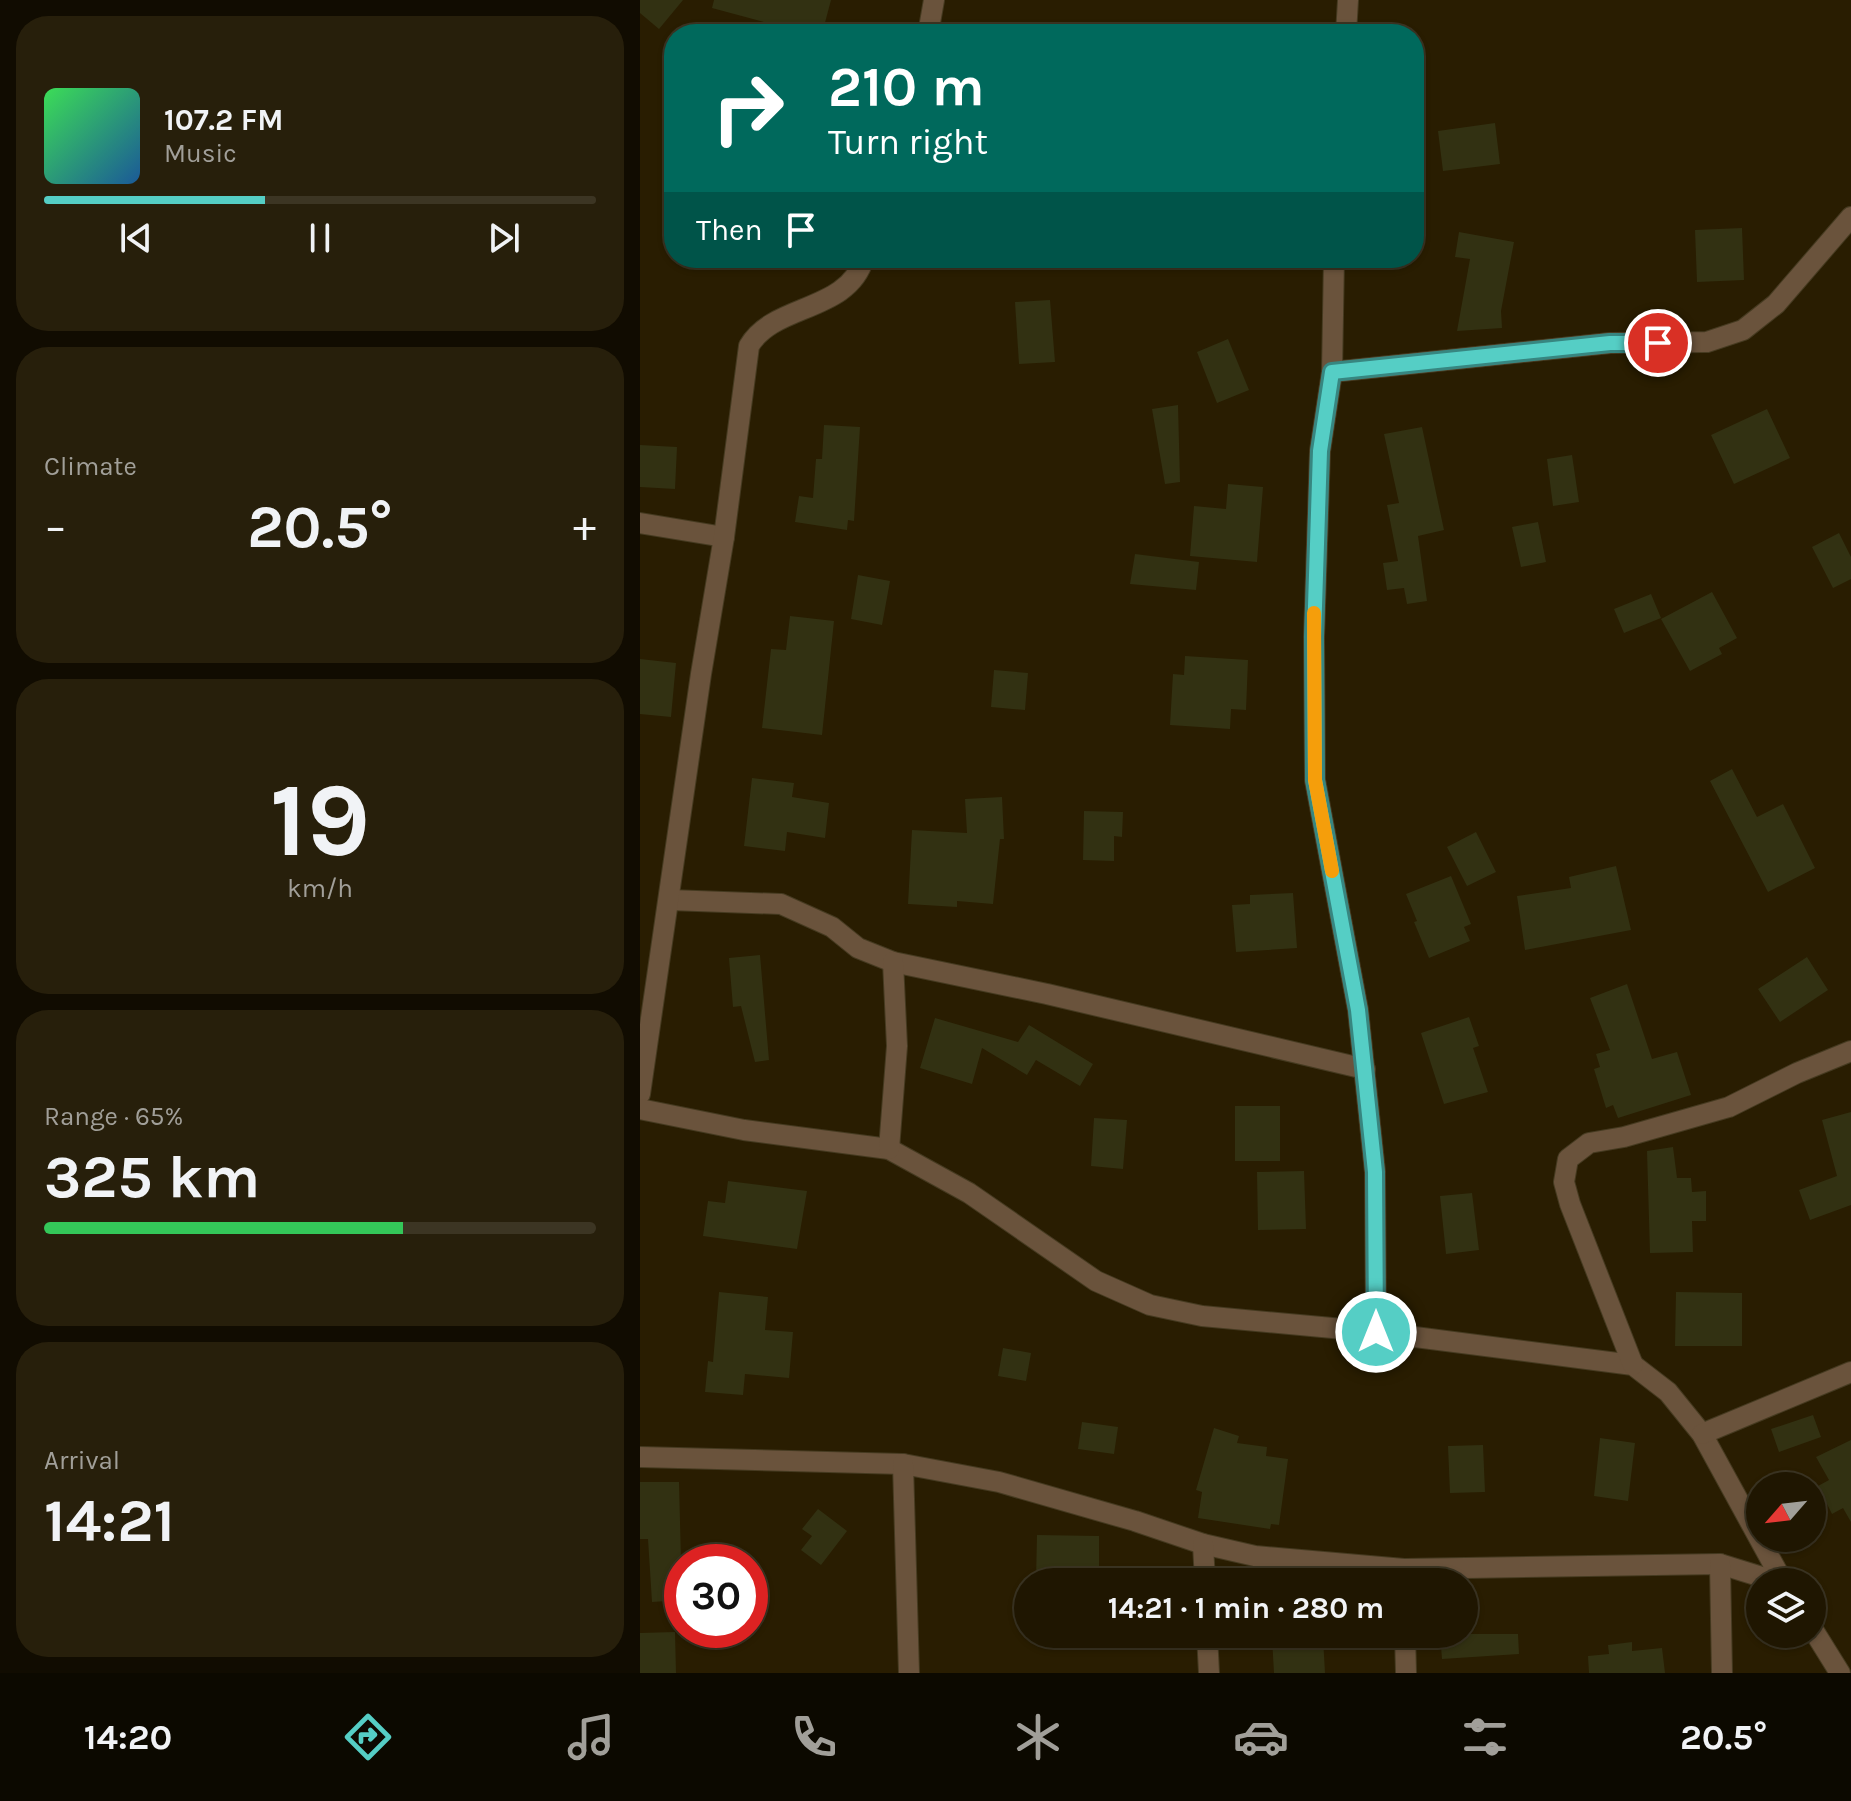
<!DOCTYPE html>
<meta charset="utf-8">
<style>
:root{--surface:#1f1601;--page:#271f0b;--text:#f1f3f6;--muted:#a19f99;--line:#3c3523;--accent:#55cec5}
body{margin:0;font-family:Karla,sans-serif;background:var(--page);color:var(--text);height:100vh;display:flex;flex-direction:column;font-size:30px;white-space:nowrap}
*{box-sizing:border-box;margin:0}
p{font-size:26px;color:var(--muted)}
.icon{flex:none;width:44px;height:44px;fill:none;stroke:currentColor;stroke-width:2;stroke-linecap:round;stroke-linejoin:round}
.map{position:relative;flex:1;overflow:hidden}
.panel{display:flex;flex-direction:column;gap:16px;padding:16px;background:#110c01;width:640px}
.panel>*{flex:none}
.banner{position:absolute;left:24px;top:24px;width:760px;height:244px;border-radius:32px;box-shadow:0 2px 6px #0004,0 0 0 2px var(--line);background:#00695c;color:#fff;overflow:hidden}
.needle{width:52px;rotate:242deg}
.buttons{position:absolute;left:1106px;top:1472px;display:grid;gap:16px}
.buttons a{display:grid;place-items:center;width:80px;height:80px;border-radius:50%;background:var(--surface);box-shadow:0 2px 6px #0004,0 0 0 2px var(--line);font-size:40px}
.speed{position:absolute;left:24px;top:1544px;display:flex;gap:16px;font-size:40px;font-weight:700;text-align:center}
.speed>*{display:grid;place-content:center;width:104px;height:104px;border-radius:50%;background:var(--surface);box-shadow:0 2px 6px #0004,0 0 0 2px var(--line);line-height:1}
.speed .limit{border:12px solid #d22;background:#fff;color:#111}
.pin{position:absolute;display:grid;place-items:center;width:68px;height:68px;color:#fff;margin:-34px;border:4px solid #fff;border-radius:50%;box-shadow:0 2px 8px #0007}
.me{position:absolute;width:88px;margin:-44px;rotate:0deg;stroke-linejoin:round;filter:drop-shadow(0 0 6px #0008)}
.turn{display:flex;align-items:center;gap:28px;height:168px;padding:0 32px;font-size:36px}
.turn .icon{width:104px;height:104px;stroke-width:2.5}
.turn b{display:block;font-size:56px;line-height:68px}
.then{display:flex;align-items:center;height:76px;padding:0 32px;background:#0003;gap:16px;font-size:30px}
.big{font-size:60px;font-weight:700;line-height:1.1}
.panel .card{flex:1;display:flex;flex-direction:column;justify-content:center;gap:12px;min-width:0;padding:0 28px;border-radius:32px;background:var(--page)}
.panel .dial{align-items:center;gap:0}
.dial b{font-size:104px;line-height:1}
.song{display:flex;align-items:center;gap:24px}
.cover{width:96px;height:96px;border-radius:12px;background:linear-gradient(135deg,hsl(130 70% 55%),hsl(210 70% 35%))}
.played{height:8px;border-radius:4px;background:linear-gradient(90deg,var(--accent) 40%,var(--line) 40%)}
.keys{display:flex;justify-content:space-around;direction:ltr}
.heat{display:flex;justify-content:space-between;align-items:center;font-size:44px;direction:ltr}
.charge{height:12px;border-radius:6px;background:linear-gradient(90deg,#34c759 65%,var(--line) 0)}
.trip{position:absolute;left:374px;top:1568px;width:464px;height:80px;border-radius:40px;background:var(--surface);box-shadow:0 2px 6px #0004,0 0 0 2px var(--line);font-weight:700;line-height:80px;text-align:center}
.tabs{display:flex;height:128px;justify-content:space-around;align-items:center;background:#0c0900;color:var(--muted)}
.tabs .icon{width:56px;height:56px}
.tabs .current{color:var(--accent)}
.tabs b{font-size:36px;color:var(--text)}
main{display:flex;flex:1;min-height:0}
.map>svg:first-child{display:block}
.building{fill:#323112}
.lines{fill:none;stroke-linecap:round;stroke-linejoin:round}
.street-casing{stroke:#453a20;stroke-width:22}
.street{stroke:#6a533c;stroke-width:20}
.route-casing{stroke:#378680;stroke-width:20}
.route{stroke:#55cec5;stroke-width:14}
.slow{stroke:#f59e0b;stroke-width:14}
</style>
<main>
<section class="panel">
<div class="card">
<div class="song"><i class="cover"></i><div><b>107.2 FM</b><p>Music</p></div></div>
<div class="played"></div>
<div class="keys"><svg class="icon" aria-label="previous" viewBox="0 0 24 24"><path d="M18 5L8 12l10 7zM5 5v14"/></svg><svg class="icon" aria-label="pause" viewBox="0 0 24 24"><path d="M8 5v14M16 5v14"/></svg><svg class="icon" aria-label="next" viewBox="0 0 24 24"><path d="M6 5l10 7-10 7zM19 5v14"/></svg></div>
</div>
<div class="card"><p>Climate</p>
<div class="heat"><a>−</a><b class="big">20.5°</b><a>+</a></div>
</div>
<div class="card dial"><b>19</b><p>km/h</p></div>
<div class="card"><p>Range · 65%</p><b class="big">325 km</b><div class="charge"></div></div>
<div class="card"><p>Arrival</p><b class="big">14:21</b></div>
</section>
<div class="map">
<svg width="1211" height="1673" viewBox="0 0 1211 1673">
<rect width="100%" height="100%" fill="#291d01"/>
<g class="building">
<path d="M0,0H43L19,29L0,13Z"/>
<path d="M74,0H191L182,34H168L72,8Z"/>
<path d="M855,123L860,164L803,171L798,131Z"/>
<path d="M1102,228L1104,280L1057,282L1055,230Z"/>
<path d="M819,232L874,242L861,311L862,328L817,331L830,259L815,257Z"/>
<path d="M410,300L415,362L379,364L375,302Z"/>
<path d="M588,339L609,390L577,403L557,352Z"/>
<path d="M538,405L540,482L525,484L512,409Z"/>
<path d="M1127,409L1150,458L1094,484L1071,435Z"/>
<path d="M184,425L220,427L214,521L208,520L207,530L155,522L159,496L173,498L176,459H182Z"/>
<path d="M782,427L804,530L778,536L787,601L767,604L764,588L747,590L743,563L758,561L747,505L759,503L744,434Z"/>
<path d="M0,445L37,447L35,489L0,487Z"/>
<path d="M932,455L939,502L913,506L907,459Z"/>
<path d="M588,484L623,487L617,562L550,556L554,506L586,509Z"/>
<path d="M898,522L906,562L881,567L872,527Z"/>
<path d="M1199,533L1211,557V579L1193,588L1172,547Z"/>
<path d="M495,554L559,562L556,590L490,584Z"/>
<path d="M218,575L250,581L242,625L211,619Z"/>
<path d="M1072,592L1097,638L1079,648L1082,654L1050,671L1021,619Z"/>
<path d="M1011,594L1021,618L984,633L974,609Z"/>
<path d="M150,616L194,621L182,735L122,728L131,649L146,650Z"/>
<path d="M545,656L608,660L606,710L591,709L590,729L530,725L533,674L544,675Z"/>
<path d="M0,659L36,663L31,717L0,714Z"/>
<path d="M354,670L388,673L385,710L351,707Z"/>
<path d="M1092,769L1117,817L1143,804L1175,868L1128,892L1070,781Z"/>
<path d="M112,778L154,783L152,797L189,803L185,838L147,832L145,851L104,846Z"/>
<path d="M362,797L364,839H360L353,904L317,901V907L268,904L272,830L327,833L325,799Z"/>
<path d="M444,811L483,812L482,837L474,836V861L443,860Z"/>
<path d="M836,832L856,872L827,886L807,847Z"/>
<path d="M976,866L991,930L885,950L877,896L931,888L929,877Z"/>
<path d="M811,876L831,924L824,927L830,941L789,958L774,922L777,921L766,894Z"/>
<path d="M653,893L657,948L596,952L592,905L610,904V895Z"/>
<path d="M120,955L129,1060L115,1062L101,1006L93,1007L89,958Z"/>
<path d="M1167,957L1188,990L1140,1022L1118,989Z"/>
<path d="M987,984L1012,1059L1037,1052L1051,1095L978,1118L973,1105L966,1108L954,1069L960,1067L956,1054L970,1050L950,998Z"/>
<path d="M829,1017L839,1046L833,1048L848,1092L804,1104L781,1033Z"/>
<path d="M295,1018L378,1042L389,1025L453,1064L440,1086L396,1060L387,1075L342,1048L332,1084L280,1068Z"/>
<rect x="595" y="1106" width="45" height="55"/>
<path d="M1211,1112V1205L1170,1220L1159,1190L1197,1176L1182,1120Z"/>
<path d="M454,1118L487,1120L483,1169L451,1166Z"/>
<path d="M1033,1147L1037,1178H1051L1052,1192L1066,1191V1221H1052L1053,1252L1010,1253L1007,1151Z"/>
<path d="M664,1171L666,1229L618,1230L617,1172Z"/>
<path d="M88,1181L167,1191L157,1249L63,1236L68,1201L85,1203Z"/>
<path d="M832,1193L839,1250L806,1254L800,1196Z"/>
<path d="M79,1292L128,1297L125,1330L153,1332L149,1378L105,1374L103,1395L65,1392L68,1361L73,1362Z"/>
<path d="M1036,1292L1102,1293V1346H1035Z"/>
<path d="M363,1348L391,1353L386,1381L358,1376Z"/>
<path d="M1173,1415L1181,1437L1139,1452L1131,1429Z"/>
<path d="M442,1422L478,1427L474,1454L438,1449Z"/>
<path d="M574,1428L599,1436L597,1443L627,1447L626,1456L648,1459L639,1525L631,1524L630,1529L558,1518L562,1492L556,1490Z"/>
<path d="M960,1438L995,1443L988,1501L954,1496Z"/>
<path d="M1211,1440V1522L1203,1508L1192,1514L1178,1486L1189,1480L1176,1457Z"/>
<path d="M843,1445L845,1492L810,1493L808,1446Z"/>
<path d="M0,1482H39L42,1600L12,1602L8,1539H0Z"/>
<path d="M178,1509L207,1531L181,1565L161,1550L172,1536L162,1529Z"/>
<path d="M397,1535L459,1536V1581L396,1580Z"/>
<path d="M35,1632L36,1673H0V1633Z"/>
<path d="M800,1634H878L879,1654L802,1659Z"/>
<path d="M683,1637L685,1673H634L632,1638Z"/>
<path d="M992,1642V1651L1022,1648L1025,1673H949L948,1656L969,1654L968,1645Z"/>
</g>
<g class="lines">
<defs>
<g id="street">
<path d="M288,34L294,0"/>
<path d="M706,34L708,0"/>
<path d="M694,258L692,372L680,451L674,637L675,780L718,1010L735,1172L736,1332"/>
<path d="M692,372L970,343L1067,342L1103,330L1136,304L1211,217"/>
<path d="M0,523L84,537"/>
<path d="M30,900L141,904L192,927L218,948L253,962L407,994L725,1069"/>
<path d="M0,1094L61,674L84,537L109,346C134,303 208,313 224,258"/>
<path d="M0,1109L104,1130L249,1149L329,1193L456,1281L510,1305L562,1316L736,1332L993,1365L1028,1392L1062,1434L1143,1582"/>
<path d="M249,1149L257,1046L253,962"/>
<path d="M993,1365L930,1204L924,1182L928,1159L949,1143L984,1137L1089,1107L1157,1073L1211,1051"/>
<path d="M1062,1434L1211,1372"/>
<path d="M0,1457L263,1464L359,1482L495,1521L563,1544L615,1556L764,1569L1080,1564L1138,1582"/>
<path d="M263,1464L269,1673"/>
<path d="M563,1544L565,1582"/>
<path d="M1080,1564L1082,1673"/>
<path d="M1172,1628L1200,1673"/>
<path d="M567,1634L569,1673"/>
<path d="M765,1634L766,1673"/>
</g>
</defs>
<use href="#street" class="street-casing"/>
<use href="#street" class="street"/>
</g>
<g class="lines">
<defs>
<path id="route" d="M736,1332L735,1172L718,1010L675,780L674,637L680,451L692,372L970,343H1018"/>
</defs>
<use href="#route" class="route-casing"/>
<use href="#route" class="route"/>
<path class="slow" d="M674,613L675,780L692,871"/>
</g>
</svg>
<div class="buttons">
<a><svg class="needle" viewBox="-14 -14 28 28"><path d="M0-13l5 13h-10z" fill="#e53935"/><path d="M0 13l5-13h-10z" fill="#a19f99"/></svg></a>
<a><svg class="icon" aria-label="layers" viewBox="0 0 24 24"><path d="M12 4l9 5-9 5-9-5zM3 14l9 5 9-5"/></svg></a>
</div>
<div class="speed"><div class="limit">30</div></div>
<div class="pin" style="left:1018px;top:343px;background:#d93025"><svg class="icon" aria-label="arrive" viewBox="0 0 24 24"><path d="M6 21V4h12l-3 4 3 4H6"/></svg></div>
<svg class="me" style="left:736px;top:1332px" viewBox="-20 -20 40 40"><circle r="17" fill="#55cec5" stroke="#fff" stroke-width="3"/><path d="M0-11L8 9 0 5-8 9z" fill="#fff"/></svg>
<div class="trip">14:21 · 1 min · 280 m</div>
<div class="banner">
<div class="turn"><svg class="icon" aria-label="right" viewBox="0 0 24 24"><path d="M7 20v-9h11M14 6l5 5-5 5"/></svg><div><b>210 m</b>Turn right</div></div>
<div class="then">Then<svg class="icon" aria-label="arrive" viewBox="0 0 24 24"><path d="M6 21V4h12l-3 4 3 4H6"/></svg></div>
</div>
</div>
</main>
<nav class="tabs">
<b>14:20</b>
<svg class="icon current" aria-label="directions" viewBox="0 0 24 24"><path d="M12 3l9 9-9 9-9-9zM9 14v-3h6M13 9l2 2-2 2"/></svg>
<svg class="icon" aria-label="music" viewBox="0 0 24 24"><path d="M9 18V5l10-2v13"/><circle cx="6" cy="18" r="3"/><circle cx="16" cy="16" r="3"/></svg>
<svg class="icon" aria-label="phone" viewBox="0 0 24 24"><path d="M5 4h4l2 5-3 2q2 4 5 5l2-3 5 2v4C11 20 4 13 5 4z"/></svg>
<svg class="icon" aria-label="climate" viewBox="0 0 24 24"><path d="M12 3v18M4 7l16 10M4 17L20 7"/></svg>
<svg class="icon" aria-label="car" viewBox="0 0 24 24"><path d="M5 17H2v-5l4-1 3-4h7l3 4 3 1v5h-3M9 17h6M6 11h13"/><circle cx="7" cy="17" r="2"/><circle cx="17" cy="17" r="2"/></svg>
<svg class="icon" aria-label="filters" viewBox="0 0 24 24"><path d="M4 7h16M4 17h16"/><circle cx="9" cy="7" r="2"/><circle cx="15" cy="17" r="2"/></svg>
<b>20.5°</b>
</nav>
